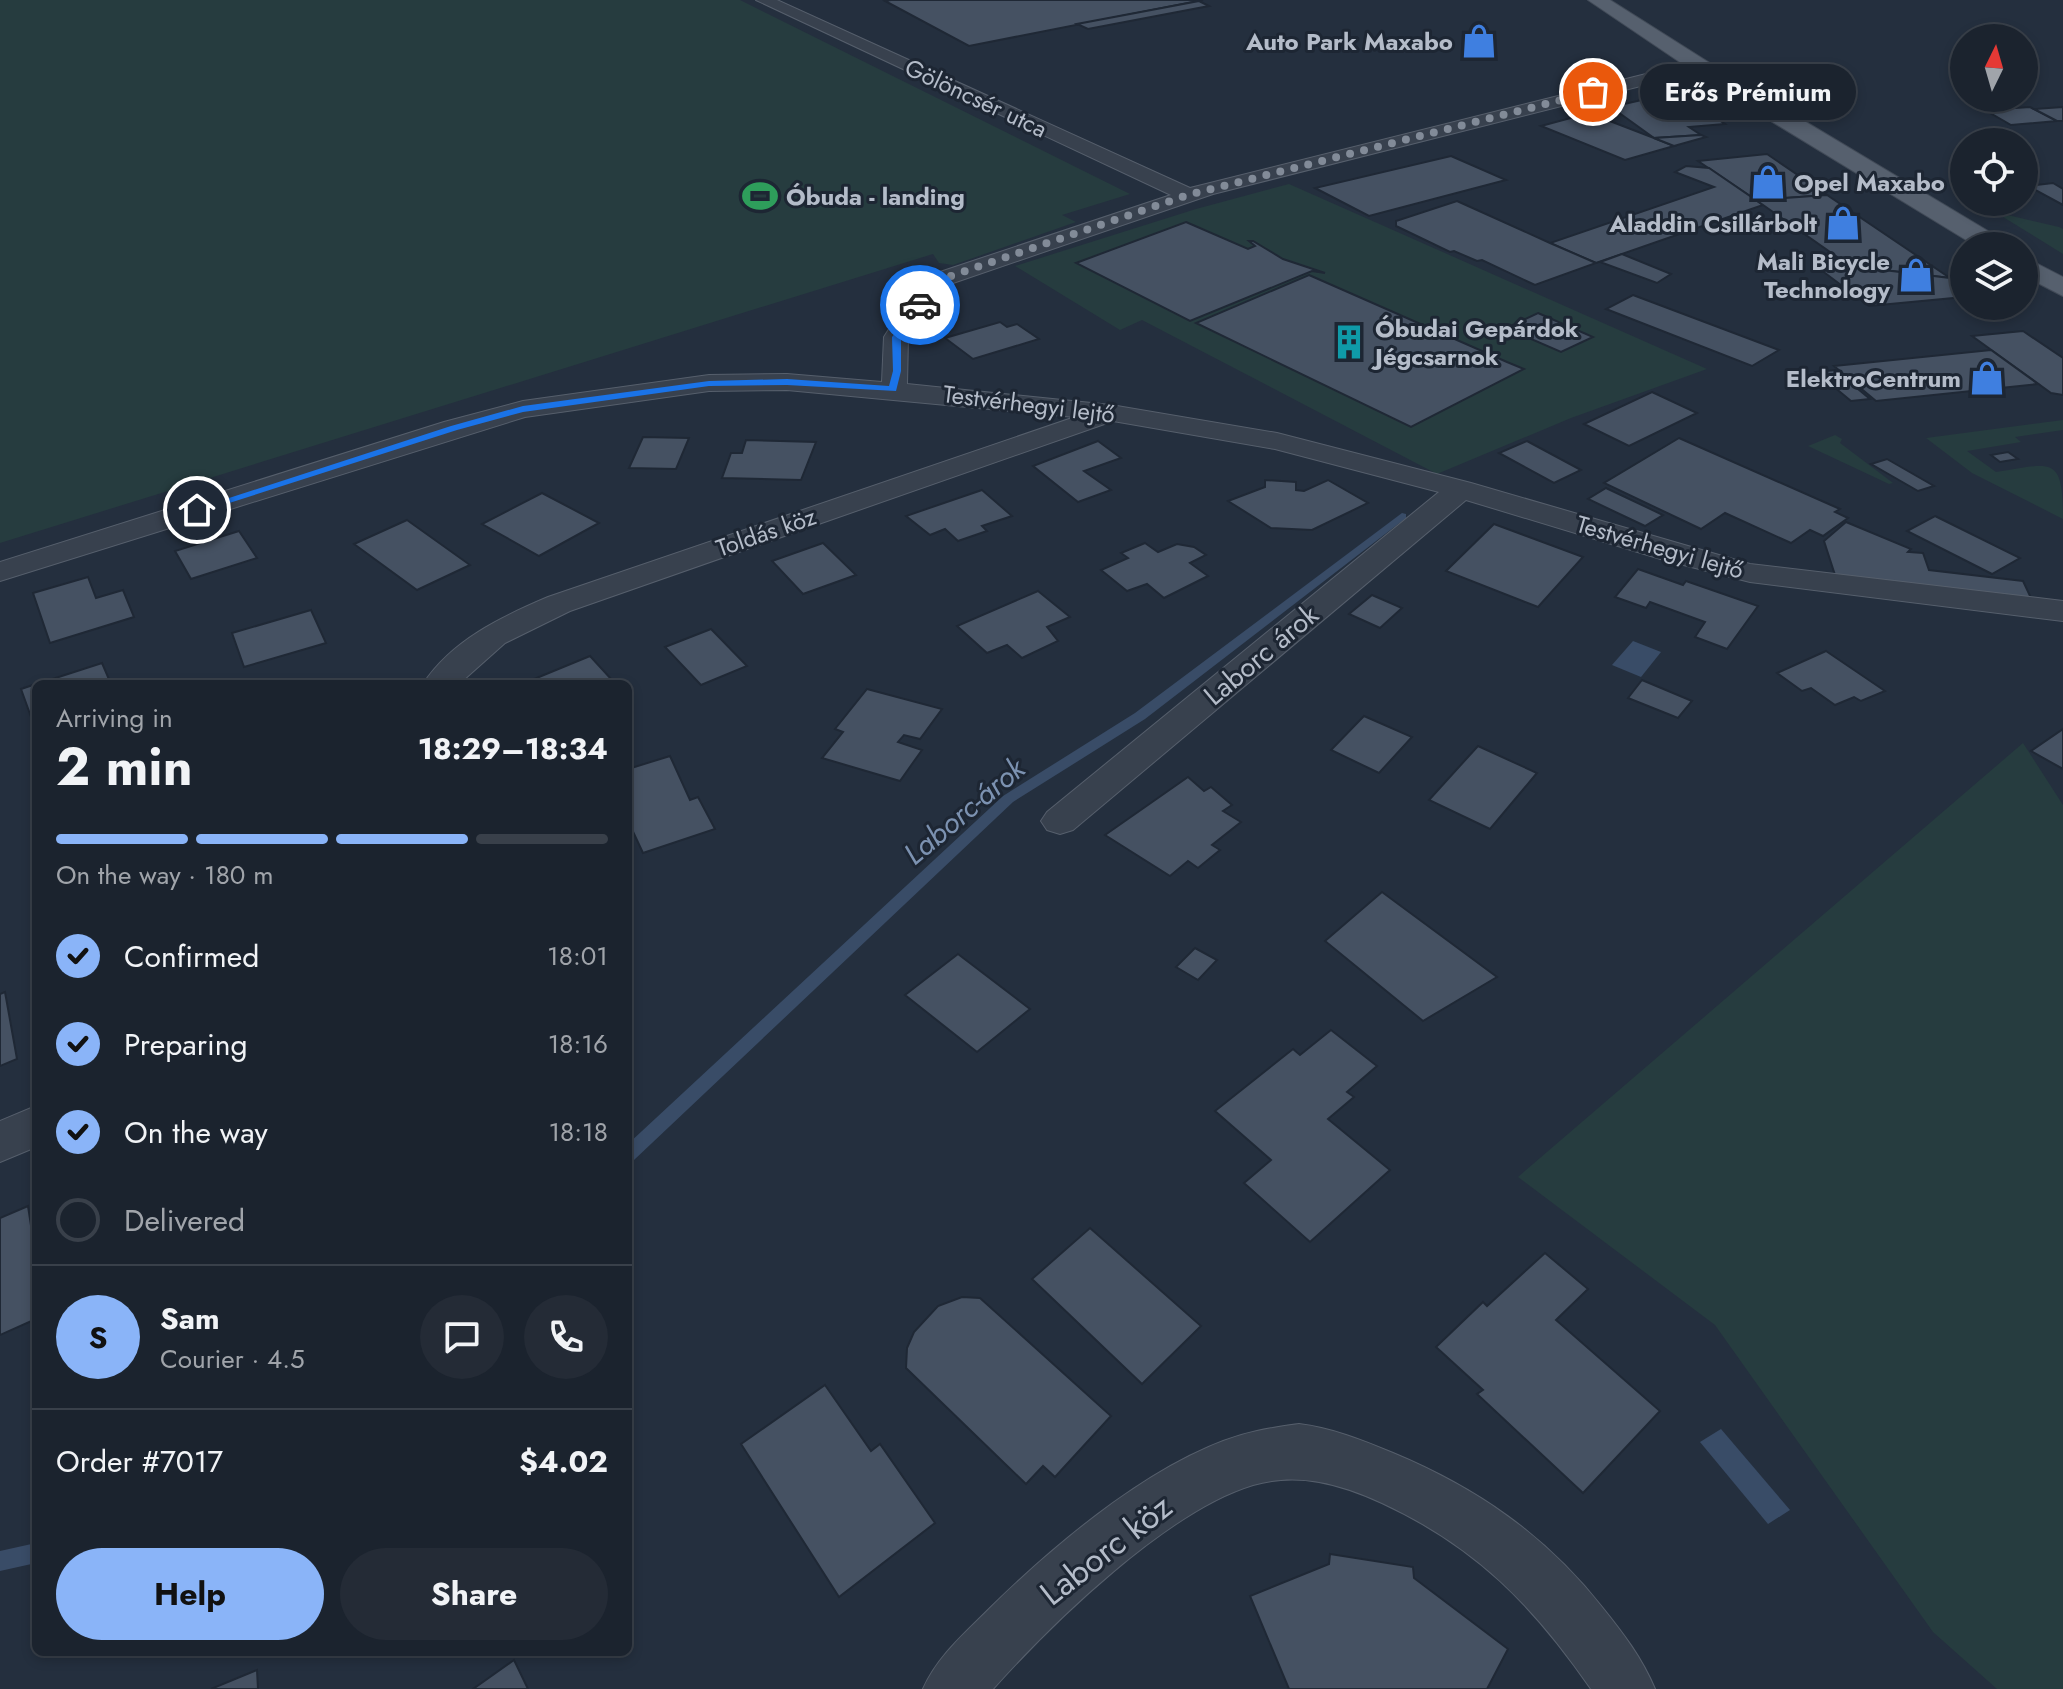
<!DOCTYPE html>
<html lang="en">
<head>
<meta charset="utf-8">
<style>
	:root { --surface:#1b232e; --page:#242b36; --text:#f1f3f6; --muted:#a0a4aa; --line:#39404a; --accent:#8ab4f8 }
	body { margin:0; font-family:Jost,sans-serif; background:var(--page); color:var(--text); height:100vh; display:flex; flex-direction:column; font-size:30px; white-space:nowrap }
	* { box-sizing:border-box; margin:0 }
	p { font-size:26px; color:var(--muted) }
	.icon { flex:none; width:44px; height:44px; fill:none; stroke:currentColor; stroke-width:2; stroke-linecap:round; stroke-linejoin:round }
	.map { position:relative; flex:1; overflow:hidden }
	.drawer { position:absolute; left:32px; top:680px; width:600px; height:976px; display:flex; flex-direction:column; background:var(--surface); border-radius:12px; box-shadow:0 4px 12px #0003,0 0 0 2px var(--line) }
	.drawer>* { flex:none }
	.needle { width:52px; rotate:5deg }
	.controls { position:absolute; left:1950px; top:24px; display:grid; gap:16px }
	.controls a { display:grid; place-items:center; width:88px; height:88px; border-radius:50%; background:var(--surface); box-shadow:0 4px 12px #0003,0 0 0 2px var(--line); font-size:40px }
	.pin { position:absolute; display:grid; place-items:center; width:68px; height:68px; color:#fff; margin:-34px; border:4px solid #fff; border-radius:50%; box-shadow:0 2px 8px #0007 }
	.courier { position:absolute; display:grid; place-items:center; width:80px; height:80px; margin:-40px; border:6px solid #1a73e8; border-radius:50%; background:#fff; color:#222; box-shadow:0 2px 10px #0007 }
	.bubble { position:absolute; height:56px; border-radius:28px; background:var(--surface); box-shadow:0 4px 12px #0003,0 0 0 2px var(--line); font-size:26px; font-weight:700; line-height:56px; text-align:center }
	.headline em { font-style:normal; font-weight:700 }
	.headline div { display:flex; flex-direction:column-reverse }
	.headline { display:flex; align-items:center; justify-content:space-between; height:136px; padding:0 24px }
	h1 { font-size:52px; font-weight:700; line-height:60px }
	.bar { display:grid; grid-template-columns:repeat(4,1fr); gap:12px 8px; align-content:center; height:96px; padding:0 24px }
	.bar i { height:10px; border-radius:6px; background:var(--line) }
	.bar .active { background:var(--accent) }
	.bar p { grid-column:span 4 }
	.line { display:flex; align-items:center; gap:20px; padding:0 24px; border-top:2px solid var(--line) }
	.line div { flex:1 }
	.round { display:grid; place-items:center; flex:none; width:84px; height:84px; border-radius:42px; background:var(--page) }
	ol { padding:0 24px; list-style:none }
	li { display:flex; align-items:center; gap:24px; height:88px }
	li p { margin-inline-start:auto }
	li .icon { padding:8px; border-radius:50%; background:var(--accent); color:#111; stroke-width:4 }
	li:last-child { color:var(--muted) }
	li i { width:44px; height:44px; border:4px solid var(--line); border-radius:50% }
	.cta { display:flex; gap:16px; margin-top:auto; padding:16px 24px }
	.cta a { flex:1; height:92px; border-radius:48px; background:var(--accent); color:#111; font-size:32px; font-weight:700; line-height:92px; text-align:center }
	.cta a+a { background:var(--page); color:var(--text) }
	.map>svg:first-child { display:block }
</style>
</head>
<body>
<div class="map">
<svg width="2063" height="1689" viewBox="0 0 2063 1689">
	<rect width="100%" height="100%" fill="#242f3e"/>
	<!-- green -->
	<g fill="#263c3f">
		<polygon points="0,0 740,0 1130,194 1062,215 1076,222 953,265 939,263 933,254 0,543"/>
		<polygon points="1289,184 1707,369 1571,418 1437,474 1142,320 1120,330 1015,266 1196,209"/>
		<polygon points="1995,212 2059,227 2063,229 2063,254"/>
		<path d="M2063,420V430L2015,437L2021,442L1967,451L1996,472C2053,463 2063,455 2063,519L1972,473L1926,438Z"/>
		<polygon points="1835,435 1842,439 1840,443 1893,483 1889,484 1808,446"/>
		<polygon points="2023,743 2063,805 2063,1689 1997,1689 1933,1632 1715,1325 1518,1177"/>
	</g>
	<!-- water -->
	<g fill="#394c67">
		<polygon points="1633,641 1661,652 1641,677 1612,665"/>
		<polygon points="1721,1429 1790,1510 1768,1524 1700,1442"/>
	</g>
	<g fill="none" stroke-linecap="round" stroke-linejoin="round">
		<!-- stream -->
		<g fill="#394c67" fill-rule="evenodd">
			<polygon points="1402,513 1406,514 1406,518 1145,719 1013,802 634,1160 628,1162 628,1144 1003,796 1135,713"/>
			<polygon points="36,1543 36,1563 0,1571 0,1551"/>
		</g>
	</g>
	<!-- building -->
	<g fill="#455162" stroke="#1f2835" stroke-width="2">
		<polygon points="891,0 1203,0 969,46 885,1"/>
		<polygon points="1199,1 1209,6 1088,29 1077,24"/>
		<polygon points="1659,96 1689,100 1725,124 1689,127 1701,135 1654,138 1611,107"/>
		<polygon points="2030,107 2057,121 2011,125 1985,110"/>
		<polygon points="2063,107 2063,121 2057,121 2034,109"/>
		<polygon points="1589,113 1654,138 1674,146 1625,160 1541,126"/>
		<polygon points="1701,135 1706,137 1674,146 1654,138"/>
		<polygon points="1767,154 1827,195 1756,200 1698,161"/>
		<polygon points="1451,156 1506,180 1369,216 1315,188"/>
		<polygon points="1686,166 1709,168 1763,205 1596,263 1550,243 1714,187 1675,172"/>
		<polygon points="2053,183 2063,189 2063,205 2028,186"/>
		<polygon points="1827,195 1950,278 1850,266 1756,200"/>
		<polygon points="1457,201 1550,243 1596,263 1535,285 1482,260 1477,261 1454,251 1450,252 1396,226 1396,221"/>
		<polygon points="1186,222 1248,249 1255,246 1249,241 1253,241 1283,259 1325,273 1312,271 1190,321 1076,263"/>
		<polygon points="1622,254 1671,274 1657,283 1600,262"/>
		<polygon points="1850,266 1950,278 1964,288 1964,297 1869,306 1821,270"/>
		<polygon points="1309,275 1507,362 1524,369 1411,427 1196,323"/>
		<polygon points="1633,295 1779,350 1752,366 1606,309"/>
		<polygon points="1538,313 1593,337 1561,352 1506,328"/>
		<polygon points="1000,322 1007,327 1017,324 1039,339 973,359 945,338"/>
		<polygon points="2023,331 2063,358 2063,395 2051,393 1972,336"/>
		<polygon points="1991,350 2038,384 1876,401 1834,366"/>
		<polygon points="1835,370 1870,399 1851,401 1816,372"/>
		<polygon points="1652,392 1697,413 1629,446 1584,424"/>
		<polygon points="643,437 689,438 676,469 629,468"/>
		<polygon points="1679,438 1840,509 1835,512 1848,518 1823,536 1810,530 1791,543 1725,513 1701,529 1604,483"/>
		<polygon points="746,440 816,442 801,480 722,478 731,453 742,453"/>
		<polygon points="1098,441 1121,458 1084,471 1111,490 1078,502 1033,466"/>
		<polygon points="1527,441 1581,470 1554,483 1499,453"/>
		<polygon points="2008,452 2018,459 2000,462 1991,455"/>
		<polygon points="1887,459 1934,486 1918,491 1871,464"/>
		<polygon points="1265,480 1296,482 1296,490 1304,491 1328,480 1368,503 1312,530 1271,528 1228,501 1265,487"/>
		<polygon points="1606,488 1663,515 1645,526 1588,499"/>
		<polygon points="982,490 1012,516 982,526 987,531 958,541 945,529 930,535 906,516"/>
		<polygon points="542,493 599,523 539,556 482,524"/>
		<polygon points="1935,516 2020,558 1992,574 1907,531"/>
		<polygon points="407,520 470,565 417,590 354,544"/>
		<polygon points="1846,522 1911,549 1908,552 1923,553 1929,570 2023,581 2031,598 1835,575 1824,541"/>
		<polygon points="1494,524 1583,557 1538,607 1446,571"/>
		<polygon points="239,531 257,558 191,579 175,551"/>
		<polygon points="823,543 856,575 803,594 772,561"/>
		<polygon points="1145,543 1158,552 1177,544 1194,547 1206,555 1190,563 1208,576 1164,598 1147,584 1127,591 1101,570 1128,558 1121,553"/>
		<polygon points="1638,569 1683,585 1686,581 1758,606 1727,649 1695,637 1705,622 1650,602 1646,608 1615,597"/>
		<polygon points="88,577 96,598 123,590 134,617 50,643 33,593"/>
		<polygon points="1038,591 1070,617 1047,627 1058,641 1022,658 1007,645 987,653 957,626"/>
		<polygon points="1372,595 1402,608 1380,628 1349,614"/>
		<polygon points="311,610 326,643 244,667 232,633"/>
		<polygon points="711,629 747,666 701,685 665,647"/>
		<polygon points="1826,651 1885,691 1861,701 1854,697 1835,705 1811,688 1802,691 1777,673"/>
		<polygon points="590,656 612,680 603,684 522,684"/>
		<polygon points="102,663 111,684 37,684"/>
		<polygon points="1642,680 1692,701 1678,718 1628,698"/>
		<polygon points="36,684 36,728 35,728 21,689"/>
		<polygon points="867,689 942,709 920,739 904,735 898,742 922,750 900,781 822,758 843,732 835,729"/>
		<polygon points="1364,716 1412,737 1379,773 1331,750"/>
		<polygon points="2063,729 2063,769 2031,751"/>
		<polygon points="1478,746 1537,773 1490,829 1429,800"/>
		<polygon points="670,756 690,800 698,797 715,829 643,853 628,821 628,769"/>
		<polygon points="1188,777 1204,791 1211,787 1232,805 1223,811 1241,822 1212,845 1220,850 1198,868 1188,861 1170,876 1105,835"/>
		<polygon points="1382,892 1497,977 1423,1021 1325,941"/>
		<polygon points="1195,948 1217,960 1198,980 1176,967"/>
		<polygon points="958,954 1030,1009 977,1052 905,995"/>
		<polygon points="5,992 17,1059 0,1066 0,994"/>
		<polygon points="1331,1030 1377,1066 1347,1092 1354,1097 1328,1119 1390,1170 1310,1242 1244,1183 1271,1160 1215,1111 1293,1049 1300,1055"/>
		<polygon points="28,1206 36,1258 36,1319 0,1335 0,1218"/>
		<polygon points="1090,1228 1201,1326 1142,1384 1032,1279"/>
		<polygon points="1545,1253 1588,1289 1556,1320 1660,1411 1583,1493 1477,1394 1483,1390 1436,1347 1483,1302 1487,1306"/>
		<polygon points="962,1297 980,1298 1111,1416 1055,1477 1043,1466 1026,1484 906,1368 907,1348 914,1332 938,1306"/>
		<polygon points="825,1385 871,1451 880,1444 935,1523 839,1597 741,1444"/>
		<polygon points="1330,1554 1413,1567 1414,1578 1508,1649 1487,1689 1289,1689 1250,1596 1329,1564"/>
		<polygon points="514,1660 528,1689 473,1689"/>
		<polygon points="257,1670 258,1689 211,1689"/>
	</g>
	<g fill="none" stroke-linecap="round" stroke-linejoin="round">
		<!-- street casing -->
		<g stroke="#565f6c" stroke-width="2">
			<g id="street">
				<path d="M756,0H777L1190,188L1698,61L1704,62L1707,66L1704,70L1213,194L953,283L908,337L907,384L1111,405L1277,433L1471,483L1750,564L2063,601V621L1750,582L1664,560L1466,500L1073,830L1060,834L1047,830L1041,821L1047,812L1439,492L1275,449L1113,421L570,611L505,643L459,684H423C452,640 501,617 548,597L1075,417L787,390L709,391L525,417L0,581V562L444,422L523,401L709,375L787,374L882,382L884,337L900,312L937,273L1171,195Z"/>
				<polygon points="36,1106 36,1147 0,1162 0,1121"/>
				<path d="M1299,1424C1332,1428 1362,1440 1393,1453C1477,1488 1545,1535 1602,1607C1623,1633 1642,1658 1655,1689H1591C1533,1605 1475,1546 1382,1503C1340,1484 1299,1472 1253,1485C1167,1511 1053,1622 993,1689H923C937,1657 964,1634 989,1609C1055,1544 1164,1451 1257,1431C1270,1428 1285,1426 1299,1424Z"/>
			</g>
		</g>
		<!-- primary casing -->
		<g stroke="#414a57" stroke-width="2">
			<g id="primary">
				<polygon points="1588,0 1610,0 1746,86 2003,240 2007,246 1976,246 1730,96"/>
				<polygon points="2024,257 2063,277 2063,296 2024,276"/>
			</g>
		</g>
		<!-- street -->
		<use href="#street" fill="#38414e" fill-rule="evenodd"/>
		<!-- primary -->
		<use href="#primary" fill="#56606e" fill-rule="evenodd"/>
	</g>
	<!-- route -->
	<polygon fill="#1a73e8" points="918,303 925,305 901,337 901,371 896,391 787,385 709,386 523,412 457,430 201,512 192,510 451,426 523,406 709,381 787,379 889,386 893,371 892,337"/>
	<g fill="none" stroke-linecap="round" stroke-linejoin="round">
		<!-- done -->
		<polyline stroke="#828b98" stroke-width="8" stroke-dasharray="0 14.4" points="920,305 945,278 1188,195 1593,92"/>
	</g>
	<!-- icons -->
	<defs>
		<g id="shop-bare" transform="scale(2.76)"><path d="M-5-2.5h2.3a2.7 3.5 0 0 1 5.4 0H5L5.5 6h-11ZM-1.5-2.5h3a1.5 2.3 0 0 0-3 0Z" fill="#3f7fe0" stroke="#1d2633" stroke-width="2.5" paint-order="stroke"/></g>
		<g id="stadium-bare" transform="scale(2.76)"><path d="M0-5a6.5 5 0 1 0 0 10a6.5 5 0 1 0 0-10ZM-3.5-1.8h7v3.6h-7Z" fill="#2e9e5b" stroke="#1d2633" stroke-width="2.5" paint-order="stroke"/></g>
		<g id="building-bare" transform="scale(2.76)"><path d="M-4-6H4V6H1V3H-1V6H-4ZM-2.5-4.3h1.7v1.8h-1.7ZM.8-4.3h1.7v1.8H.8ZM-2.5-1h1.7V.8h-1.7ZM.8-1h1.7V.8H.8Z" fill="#0f9aa8" stroke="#1d2633" stroke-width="2.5" paint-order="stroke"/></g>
	</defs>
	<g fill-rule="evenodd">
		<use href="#shop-bare" x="1479" y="41"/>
		<use href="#shop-bare" x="1768" y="182"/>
		<use href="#stadium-bare" x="760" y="196"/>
		<use href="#shop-bare" x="1843" y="223"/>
		<use href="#shop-bare" x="1916" y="275"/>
		<use href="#building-bare" x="1349" y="342"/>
		<use href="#shop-bare" x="1987" y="378"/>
	</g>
	<g text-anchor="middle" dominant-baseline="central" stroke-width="6" stroke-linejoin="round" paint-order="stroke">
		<!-- far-poi labels -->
		<g font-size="24" font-weight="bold" fill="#b4bcc9" stroke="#1d2633" text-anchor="end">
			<text x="1453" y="41">Auto Park Maxabo</text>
			<text x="1794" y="182" text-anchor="start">Opel Maxabo</text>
			<text x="786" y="196" text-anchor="start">Óbuda - landing</text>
			<text x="1817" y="223">Aladdin Csillárbolt</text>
			<text x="1890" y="261">Mali Bicycle<tspan x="1890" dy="28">Technology</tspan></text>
			<text x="1375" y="328" text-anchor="start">Óbudai Gepárdok<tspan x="1375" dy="28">Jégcsarnok</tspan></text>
			<text x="1961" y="378">ElektroCentrum</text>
		</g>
		<!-- far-street labels -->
		<g font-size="24" fill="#b4bcc9" stroke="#1d2633">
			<text transform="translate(976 98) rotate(25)">Gölöncsér utca</text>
			<text transform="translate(1029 404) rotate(7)">Testvérhegyi lejtő</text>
			<text transform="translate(766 532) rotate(-19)">Toldás köz</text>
			<text transform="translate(1660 547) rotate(16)">Testvérhegyi lejtő</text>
		</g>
		<!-- street labels -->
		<g font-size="28" fill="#b4bcc9" stroke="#1d2633">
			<text transform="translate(1261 655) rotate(-40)">Laborc árok</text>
		</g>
		<!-- water labels -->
		<g font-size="30" font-style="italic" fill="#7c92b1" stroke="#1d2633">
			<text transform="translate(964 811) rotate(-40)">Laborc-árok</text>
		</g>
		<!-- near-street labels -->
		<g font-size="34" fill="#b4bcc9" stroke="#1d2633">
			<text transform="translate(1106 1550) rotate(-38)">Laborc köz</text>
		</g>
	</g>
</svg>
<div class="controls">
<a><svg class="needle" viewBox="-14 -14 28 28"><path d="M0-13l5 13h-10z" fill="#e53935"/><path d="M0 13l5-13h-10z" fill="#a0a4aa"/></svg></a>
<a><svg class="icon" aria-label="locate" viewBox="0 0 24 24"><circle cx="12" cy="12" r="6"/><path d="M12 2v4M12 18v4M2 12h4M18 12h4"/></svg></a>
<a><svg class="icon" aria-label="layers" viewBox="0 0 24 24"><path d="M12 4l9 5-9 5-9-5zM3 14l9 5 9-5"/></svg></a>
</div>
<div class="pin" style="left:1593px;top:92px;background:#ea580c"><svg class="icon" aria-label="bag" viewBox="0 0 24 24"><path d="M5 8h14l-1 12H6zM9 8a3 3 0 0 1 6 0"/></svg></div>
<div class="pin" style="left:197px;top:510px;background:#1f2937"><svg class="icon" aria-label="home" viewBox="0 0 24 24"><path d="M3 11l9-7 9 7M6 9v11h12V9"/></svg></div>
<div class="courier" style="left:920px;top:305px"><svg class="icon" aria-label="car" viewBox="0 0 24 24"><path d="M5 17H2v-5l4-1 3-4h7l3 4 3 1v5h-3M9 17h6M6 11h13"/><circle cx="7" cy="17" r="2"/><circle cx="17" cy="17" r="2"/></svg></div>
<div class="bubble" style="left:1640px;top:64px;width:216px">Erős Prémium</div>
<section class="drawer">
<div class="headline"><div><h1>2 min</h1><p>Arriving in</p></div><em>18:29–18:34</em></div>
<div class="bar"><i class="active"></i><i class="active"></i><i class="active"></i><i></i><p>On the way · 180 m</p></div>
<ol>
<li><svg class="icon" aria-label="check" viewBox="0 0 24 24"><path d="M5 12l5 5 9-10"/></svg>Confirmed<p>18:01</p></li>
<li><svg class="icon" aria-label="check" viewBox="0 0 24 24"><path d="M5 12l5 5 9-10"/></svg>Preparing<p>18:16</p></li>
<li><svg class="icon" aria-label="check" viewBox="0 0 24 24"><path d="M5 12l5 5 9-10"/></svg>On the way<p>18:18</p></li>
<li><i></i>Delivered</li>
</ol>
<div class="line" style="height:144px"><b class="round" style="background:var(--accent);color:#111">S</b><div><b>Sam</b><p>Courier · 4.5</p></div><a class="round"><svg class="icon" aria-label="chat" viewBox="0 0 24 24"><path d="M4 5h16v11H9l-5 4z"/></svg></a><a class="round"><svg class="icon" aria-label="phone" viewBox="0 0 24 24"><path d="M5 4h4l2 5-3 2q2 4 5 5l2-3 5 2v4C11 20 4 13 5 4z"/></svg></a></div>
<div class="line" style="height:104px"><div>Order #7017</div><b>$4.02</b></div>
<div class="cta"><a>Help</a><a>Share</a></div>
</section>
</div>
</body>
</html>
